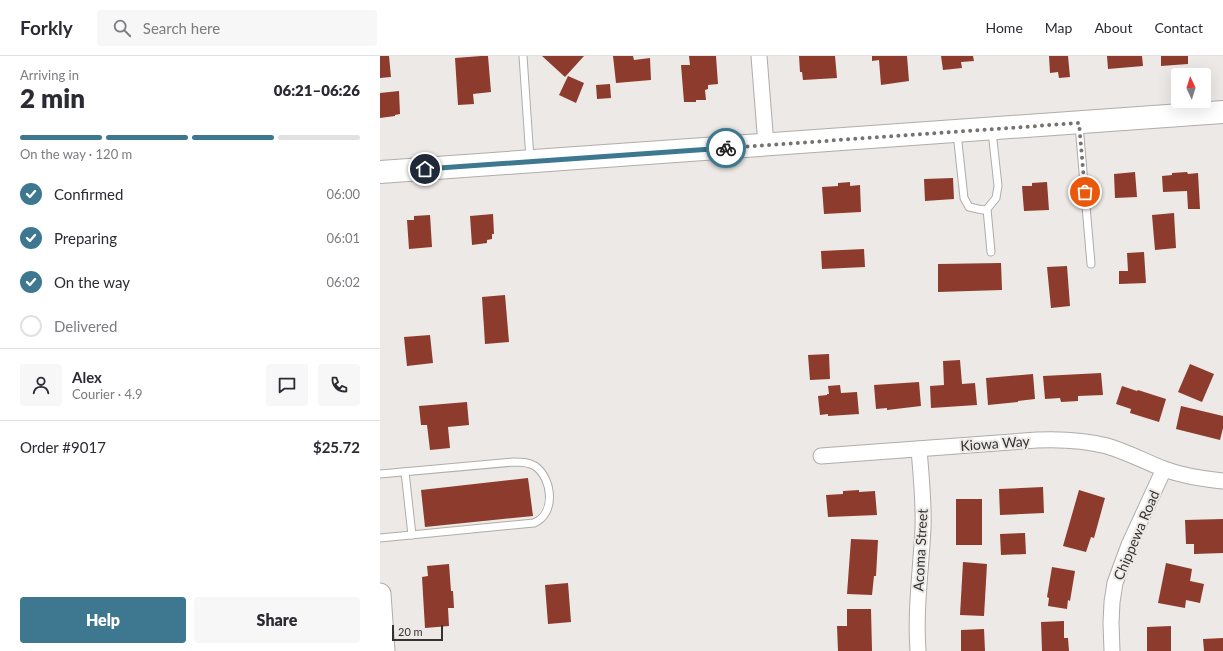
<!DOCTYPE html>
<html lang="en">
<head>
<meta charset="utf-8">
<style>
	:root { --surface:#fff; --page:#f7f7f7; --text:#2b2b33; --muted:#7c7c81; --line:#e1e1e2; --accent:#3d7890 }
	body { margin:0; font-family:Lato,sans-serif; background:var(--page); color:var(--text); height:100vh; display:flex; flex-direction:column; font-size:15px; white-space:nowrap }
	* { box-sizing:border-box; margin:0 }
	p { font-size:13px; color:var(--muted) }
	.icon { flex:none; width:22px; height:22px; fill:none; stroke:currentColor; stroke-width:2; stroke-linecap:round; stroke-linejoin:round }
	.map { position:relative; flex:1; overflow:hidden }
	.panel { display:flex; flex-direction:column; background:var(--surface); width:380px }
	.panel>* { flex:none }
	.needle { width:26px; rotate:356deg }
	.fabs { position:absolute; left:791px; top:12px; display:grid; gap:8px }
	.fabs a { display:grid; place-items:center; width:40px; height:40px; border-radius:4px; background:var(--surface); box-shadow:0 4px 16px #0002; font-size:20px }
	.scale { position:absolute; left:12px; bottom:10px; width:51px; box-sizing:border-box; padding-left:4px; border:2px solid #353332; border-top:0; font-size:11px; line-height:14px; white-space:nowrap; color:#353332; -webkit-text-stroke:3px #ede9e6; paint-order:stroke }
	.pin { position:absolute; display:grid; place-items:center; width:34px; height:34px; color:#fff; margin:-17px; border:2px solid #fff; border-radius:50%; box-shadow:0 1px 4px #0007 }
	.courier { position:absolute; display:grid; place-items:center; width:40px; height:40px; margin:-20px; border:3px solid #3d7890; border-radius:50%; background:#fff; color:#222; box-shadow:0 1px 5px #0007 }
	.head em { font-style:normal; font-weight:800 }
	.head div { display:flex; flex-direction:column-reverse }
	.head { display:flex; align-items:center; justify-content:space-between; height:68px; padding:0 20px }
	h1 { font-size:26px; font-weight:800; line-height:30px }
	.bar { display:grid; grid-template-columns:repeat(4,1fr); gap:6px 4px; align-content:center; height:48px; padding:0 20px }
	.bar i { height:5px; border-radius:3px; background:var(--line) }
	.bar .on { background:var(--accent) }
	.bar p { grid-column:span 4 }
	.line { display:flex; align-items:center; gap:10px; padding:0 20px; border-top:1px solid var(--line) }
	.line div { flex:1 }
	.round { display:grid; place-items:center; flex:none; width:42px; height:42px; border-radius:4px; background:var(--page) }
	ol { padding:0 20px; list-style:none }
	li { display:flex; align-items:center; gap:12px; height:44px }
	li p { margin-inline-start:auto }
	li .icon { padding:4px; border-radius:50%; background:var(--accent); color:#fff; stroke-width:4 }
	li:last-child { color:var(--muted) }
	li i { width:22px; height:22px; border:2px solid var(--line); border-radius:50% }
	.button { display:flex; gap:8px; margin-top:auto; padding:8px 20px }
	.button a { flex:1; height:46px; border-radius:4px; background:var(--accent); color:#fff; font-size:16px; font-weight:800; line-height:46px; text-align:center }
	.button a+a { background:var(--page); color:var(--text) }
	header { display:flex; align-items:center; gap:24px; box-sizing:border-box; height:56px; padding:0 20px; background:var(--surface); border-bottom:1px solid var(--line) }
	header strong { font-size:19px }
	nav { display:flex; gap:22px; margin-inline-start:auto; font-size:14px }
	.search { width:280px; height:36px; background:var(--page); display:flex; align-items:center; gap:10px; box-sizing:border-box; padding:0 14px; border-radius:4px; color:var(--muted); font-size:15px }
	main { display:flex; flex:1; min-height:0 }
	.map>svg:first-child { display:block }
</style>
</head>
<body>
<header>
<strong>Forkly</strong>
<div class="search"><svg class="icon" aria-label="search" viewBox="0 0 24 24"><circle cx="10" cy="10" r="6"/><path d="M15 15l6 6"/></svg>Search here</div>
<nav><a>Home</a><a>Map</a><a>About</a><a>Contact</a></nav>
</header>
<main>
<section class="panel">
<div class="head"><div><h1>2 min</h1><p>Arriving in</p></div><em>06:21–06:26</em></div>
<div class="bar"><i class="on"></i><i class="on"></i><i class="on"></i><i></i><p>On the way · 120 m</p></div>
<ol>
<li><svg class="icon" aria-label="check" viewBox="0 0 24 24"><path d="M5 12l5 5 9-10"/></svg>Confirmed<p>06:00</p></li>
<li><svg class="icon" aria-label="check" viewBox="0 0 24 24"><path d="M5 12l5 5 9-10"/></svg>Preparing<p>06:01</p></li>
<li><svg class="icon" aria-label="check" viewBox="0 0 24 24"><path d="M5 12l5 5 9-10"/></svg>On the way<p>06:02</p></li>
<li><i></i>Delivered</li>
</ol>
<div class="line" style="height:72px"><a class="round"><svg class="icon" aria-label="person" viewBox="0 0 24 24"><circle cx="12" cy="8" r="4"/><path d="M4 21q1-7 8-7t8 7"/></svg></a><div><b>Alex</b><p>Courier · 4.9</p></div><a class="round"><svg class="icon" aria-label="chat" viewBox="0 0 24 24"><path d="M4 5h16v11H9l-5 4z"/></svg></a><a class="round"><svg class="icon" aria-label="phone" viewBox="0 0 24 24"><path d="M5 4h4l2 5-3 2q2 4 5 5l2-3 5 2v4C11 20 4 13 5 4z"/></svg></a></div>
<div class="line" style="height:52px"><div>Order #9017</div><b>$25.72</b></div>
<div class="button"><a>Help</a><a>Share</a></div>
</section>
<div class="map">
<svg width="843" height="595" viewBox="0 0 843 595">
	<rect width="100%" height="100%" fill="#ede9e6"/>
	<!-- building -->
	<g fill="#8c3b2c">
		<polygon points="0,0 9,0 11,21 0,22"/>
		<polygon points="101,0 108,0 111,36 93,38 94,48 78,49 75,2"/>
		<polygon points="162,0 204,0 185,21"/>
		<polygon points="233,0 253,0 254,4 270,2 271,24 236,27"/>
		<polygon points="309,0 336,0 338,28 328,29 328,33 325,34 326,44 316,44 316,46 304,46 301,9 310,9"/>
		<polygon points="419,0 455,0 457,22 423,24 422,16 420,16"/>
		<polygon points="492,0 527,0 529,25 501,29 499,4 492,5"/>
		<polygon points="561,0 593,0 594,5 581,6 582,12 563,14"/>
		<polygon points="669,0 688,0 690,21 679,22 678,16 670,17"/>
		<polygon points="727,0 762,0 763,10 728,13"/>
		<polygon points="781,0 808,0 808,8 781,10"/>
		<polygon points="188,20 204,27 196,47 179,39"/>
		<polygon points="230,28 231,42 217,43 216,29"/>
		<polygon points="19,35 20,58 15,59 15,60 0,62 0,37"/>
		<polygon points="755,116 757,141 735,142 734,118"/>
		<polygon points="807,116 808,118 818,117 820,153 808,153 807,135 783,136 782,120 792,119 792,117"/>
		<polygon points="573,122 574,143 545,145 544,123"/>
		<polygon points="470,126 470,130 480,129 481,156 444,158 442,131 458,130 458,127"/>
		<polygon points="667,126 669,154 644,155 642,130 652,130 652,127"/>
		<polygon points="794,157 796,192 775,194 772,159"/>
		<polygon points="113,158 114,178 112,178 112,183 107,184 107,187 92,189 90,160"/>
		<polygon points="50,159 52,191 29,193 27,164 34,164 34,160"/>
		<polygon points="484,193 485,211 442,213 441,195"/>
		<polygon points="764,196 766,227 739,228 739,215 748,215 747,197"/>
		<polygon points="621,207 622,234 558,236 558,208"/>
		<polygon points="687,210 690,250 671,252 667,211"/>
		<polygon points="125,239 129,286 105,288 102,241"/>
		<polygon points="50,279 53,307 27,310 24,281"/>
		<polygon points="449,298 450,323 430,324 428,299"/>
		<polygon points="580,304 582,328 595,327 597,349 551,352 550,330 564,329 563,305"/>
		<polygon points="810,308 834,318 822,346 798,336"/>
		<polygon points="721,317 723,339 698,340 698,345 681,346 680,342 665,343 663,320"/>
		<polygon points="653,318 655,343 638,345 638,346 608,349 606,322"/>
		<polygon points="539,326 541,350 507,354 507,352 496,353 494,329"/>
		<polygon points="460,329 461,337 477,336 479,358 448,360 448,358 440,359 438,340 447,339 447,338 449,338 448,330"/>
		<polygon points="742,330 757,335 758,334 786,343 779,366 750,357 751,353 736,348"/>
		<polygon points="87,346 89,369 68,371 70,392 50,394 47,369 41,369 39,350"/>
		<polygon points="801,350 843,360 843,372 840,384 796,373"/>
		<polygon points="148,422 153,460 45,471 41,434"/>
		<polygon points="663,431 664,457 620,459 619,433"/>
		<polygon points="479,434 479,436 495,435 497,459 448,461 446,439 463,438 463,435"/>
		<polygon points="699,434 725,442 714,482 711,481 706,496 683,490"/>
		<rect x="576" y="443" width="26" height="46"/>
		<polygon points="843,463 843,497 814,498 814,488 806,488 805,464"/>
		<polygon points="645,477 646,498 621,499 620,478"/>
		<polygon points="471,483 498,484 496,520 494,520 492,539 467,538"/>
		<polygon points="583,506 607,508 604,560 580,559"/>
		<polygon points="786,507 812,513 810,525 824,528 820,547 806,544 805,552 778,547"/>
		<polygon points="69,508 71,535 73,535 74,552 68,552 69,570 45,572 42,521 48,520 47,510"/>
		<polygon points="672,511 695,515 690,545 688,544 687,553 668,550 669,542 667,541"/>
		<polygon points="188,527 191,566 168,568 165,529"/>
		<polygon points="467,553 491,553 492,595 458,595 457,570 467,570"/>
		<polygon points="684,565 684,582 688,582 689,595 662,595 661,566"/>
		<polygon points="791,570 791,595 767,595 767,571"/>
		<polygon points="604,573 605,595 581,595 581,574"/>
		<polygon points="843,582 843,595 824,595 823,583"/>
	</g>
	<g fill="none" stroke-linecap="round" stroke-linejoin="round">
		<!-- lane casing -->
		<g stroke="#b0aca9" stroke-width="9">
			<g id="lane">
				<polyline points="143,0 150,103"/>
				<polyline points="699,69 711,208"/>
				<polyline points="577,77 584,142 589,151 603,154 607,153 616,142 618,130 612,75"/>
				<polyline points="607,153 611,196"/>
				<polyline points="25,416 32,479"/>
				<path d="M0,418L134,406C141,406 148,406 155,410C173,423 176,458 154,467L0,482"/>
			</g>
		</g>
		<!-- street casing -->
		<g stroke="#b0aca9" stroke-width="17">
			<g id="street">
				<polyline points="379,0 386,89"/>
				<path d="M441,400L657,384C681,383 704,384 727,390C747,396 764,405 784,413C803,420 823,423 843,425"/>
				<path d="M538,595C535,554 541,513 543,472C544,446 541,419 539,393"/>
				<polyline points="732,595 731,567 732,546 735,527 749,489 784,413"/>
			</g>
		</g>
		<!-- secondary casing -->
		<g stroke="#b0aca9" stroke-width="23">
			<polyline id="secondary" points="0,538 4,595"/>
		</g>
		<!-- primary casing -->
		<g stroke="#b0aca9" stroke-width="24">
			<polyline id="primary" points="0,116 843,56"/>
		</g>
		<!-- lane -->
		<use href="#lane" stroke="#fff" stroke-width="7"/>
		<!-- street -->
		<use href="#street" stroke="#fff" stroke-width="15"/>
		<!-- secondary -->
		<use href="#secondary" stroke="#fff" stroke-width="21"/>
		<!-- primary -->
		<use href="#primary" stroke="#fff" stroke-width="22"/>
	</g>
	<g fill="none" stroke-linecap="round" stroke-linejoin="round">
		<!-- done -->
		<polyline stroke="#757371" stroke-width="4" stroke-dasharray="0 7.2" points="346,92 699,67 705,136"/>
		<!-- route -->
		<polyline stroke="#3d7890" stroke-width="5" points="45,113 346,92"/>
	</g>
	<g text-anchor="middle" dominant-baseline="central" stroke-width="4" stroke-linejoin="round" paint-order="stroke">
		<!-- street labels -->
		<g font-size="14" fill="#353332" stroke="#ede9e6">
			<text transform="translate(615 387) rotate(-4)">Kiowa Way</text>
			<text transform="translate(756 479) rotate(-67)">Chippewa Road</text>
			<text transform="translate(540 494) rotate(-87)">Acoma Street</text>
		</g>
	</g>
</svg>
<div class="fabs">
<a><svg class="needle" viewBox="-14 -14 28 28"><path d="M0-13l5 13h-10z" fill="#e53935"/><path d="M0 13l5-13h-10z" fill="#7c7c81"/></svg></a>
</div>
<div class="scale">20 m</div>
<div class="pin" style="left:705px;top:136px;background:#ea580c"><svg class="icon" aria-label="bag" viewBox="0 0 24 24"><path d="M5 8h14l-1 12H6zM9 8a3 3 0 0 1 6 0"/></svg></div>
<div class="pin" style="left:45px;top:113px;background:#1f2937"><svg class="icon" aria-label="home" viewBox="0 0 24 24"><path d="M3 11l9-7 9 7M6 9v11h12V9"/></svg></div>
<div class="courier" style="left:346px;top:92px"><svg class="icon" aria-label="bike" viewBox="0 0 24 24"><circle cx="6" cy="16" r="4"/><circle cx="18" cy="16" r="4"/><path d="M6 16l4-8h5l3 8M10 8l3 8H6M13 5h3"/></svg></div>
</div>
</main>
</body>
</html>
